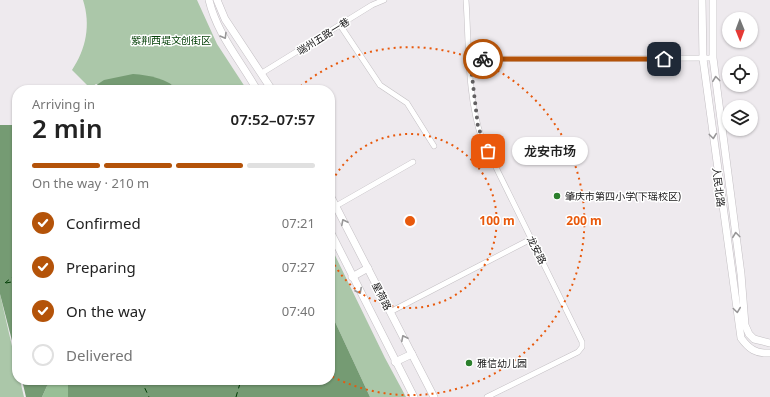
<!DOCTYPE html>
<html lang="en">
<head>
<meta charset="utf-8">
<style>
	:root { --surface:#fff; --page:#f2f2f2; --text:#222; --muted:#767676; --line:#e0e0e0; --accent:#b45309 }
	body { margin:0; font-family:"Noto Sans","Noto Sans SC",sans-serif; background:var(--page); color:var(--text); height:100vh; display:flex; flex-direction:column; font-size:15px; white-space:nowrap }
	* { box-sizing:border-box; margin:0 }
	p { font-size:13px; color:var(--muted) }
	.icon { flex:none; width:22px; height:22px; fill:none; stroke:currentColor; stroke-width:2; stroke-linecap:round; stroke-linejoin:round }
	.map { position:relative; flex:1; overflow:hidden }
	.sheet { position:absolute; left:12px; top:85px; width:323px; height:300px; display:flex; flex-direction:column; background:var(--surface); border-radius:16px; box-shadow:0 1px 3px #0004 }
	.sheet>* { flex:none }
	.needle { width:26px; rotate:179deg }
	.tools { position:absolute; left:722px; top:12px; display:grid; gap:8px }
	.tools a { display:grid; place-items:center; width:36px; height:36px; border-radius:50%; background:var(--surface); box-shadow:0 1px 3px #0004; font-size:20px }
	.pin { position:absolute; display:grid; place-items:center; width:34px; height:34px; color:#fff; margin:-17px; border-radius:8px; box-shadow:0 2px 6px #0006 }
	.courier { position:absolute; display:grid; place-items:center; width:40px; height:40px; margin:-20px; border:3px solid #b45309; border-radius:50%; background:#fff; color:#222; box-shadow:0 1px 5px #0007 }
	.bubble { position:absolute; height:28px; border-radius:14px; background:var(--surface); box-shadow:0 1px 3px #0004; font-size:13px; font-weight:600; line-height:28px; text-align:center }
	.summary em { font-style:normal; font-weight:600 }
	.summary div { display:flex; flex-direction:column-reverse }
	.summary { display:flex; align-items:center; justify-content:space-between; height:68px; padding:0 20px }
	h1 { font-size:26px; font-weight:600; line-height:30px }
	.bar { display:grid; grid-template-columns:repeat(4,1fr); gap:6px 4px; align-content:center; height:48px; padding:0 20px }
	.bar i { height:5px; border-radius:3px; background:var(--line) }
	.bar .active { background:var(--accent) }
	.bar p { grid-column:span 4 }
	ol { padding:0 20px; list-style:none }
	li { display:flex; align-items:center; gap:12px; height:44px }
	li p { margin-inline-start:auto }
	li .icon { padding:4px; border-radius:50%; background:var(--accent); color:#fff; stroke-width:4 }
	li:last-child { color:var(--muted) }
	li i { width:22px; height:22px; border:2px solid var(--line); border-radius:50% }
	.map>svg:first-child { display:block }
</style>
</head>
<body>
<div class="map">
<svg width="770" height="397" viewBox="0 0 770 397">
	<rect width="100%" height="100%" fill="#eeeaee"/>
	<!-- green -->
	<g fill="#abc7a9">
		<path d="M83,0H197L217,44L247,90H180L171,84H96L90,88L72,70C86,49 91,25 83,0Z"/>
		<polygon points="330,245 385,358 406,397 370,397 330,311"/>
		<polygon points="0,294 17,368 17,380 20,380 24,397 0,397"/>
	</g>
	<!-- forest -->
	<polygon fill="#98bf96" points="54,380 68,380 68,397 42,397 47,386"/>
	<!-- water -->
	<g fill="#759b73">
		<path d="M133,74C150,75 166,79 180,90H89L104,80Z"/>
		<polygon points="0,125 17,125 17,360 0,294"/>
		<polygon points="330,311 370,397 68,397 68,380 330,380"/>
		<polygon points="22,380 54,380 47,386 42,397 26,397"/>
	</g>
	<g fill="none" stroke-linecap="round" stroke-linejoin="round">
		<!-- ferry -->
		<g stroke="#003c04" stroke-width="1" stroke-dasharray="5 4" stroke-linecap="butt">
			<polyline points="5,283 17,273"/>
			<polyline points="6,283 17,281"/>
			<polyline points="141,380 149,397"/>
			<polyline points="236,397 241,380"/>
		</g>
		<!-- street casing -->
		<g stroke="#c3bfc3" stroke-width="6">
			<g id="street">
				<path d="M466,0C469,44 467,97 482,139L582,342V347L578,352L487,397"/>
				<polyline points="340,25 380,85 407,103 434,146"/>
				<polyline points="470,59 713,58"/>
				<polyline points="262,73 372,5 384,0"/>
				<polyline points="336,206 413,162"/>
				<polyline points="390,312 531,239"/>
			</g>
		</g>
		<!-- secondary casing -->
		<g stroke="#c3bfc3" stroke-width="8">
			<g id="secondary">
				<path d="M209,0C217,34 240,60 257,90"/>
				<polyline points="217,0 225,19 272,90"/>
				<path d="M702,0L703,59L741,338C749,349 756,354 770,353"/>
				<polyline points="713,0 713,58 741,274 745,325 749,334 754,339 770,343"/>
				<polyline points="330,195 434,397"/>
				<polyline points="330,231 414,397"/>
				<polyline points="352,277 368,268"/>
				<polyline points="395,362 412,354"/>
			</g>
		</g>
		<!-- street -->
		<use href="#street" stroke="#fff" stroke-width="5"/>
		<!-- secondary -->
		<use href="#secondary" stroke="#fff" stroke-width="7"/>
	</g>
	<!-- one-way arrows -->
	<defs><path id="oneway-chevron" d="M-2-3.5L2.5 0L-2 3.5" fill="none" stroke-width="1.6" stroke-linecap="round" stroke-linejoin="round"/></defs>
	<g stroke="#979697">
		<use href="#oneway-chevron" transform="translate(224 36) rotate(59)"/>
		<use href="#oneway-chevron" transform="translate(716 79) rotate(-97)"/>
		<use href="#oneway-chevron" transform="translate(713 136) rotate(83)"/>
		<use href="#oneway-chevron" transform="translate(344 222) rotate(-117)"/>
		<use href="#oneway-chevron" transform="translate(736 235) rotate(-97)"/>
		<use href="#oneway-chevron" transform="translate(359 291) rotate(63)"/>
		<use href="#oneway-chevron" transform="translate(737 310) rotate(82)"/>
		<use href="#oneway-chevron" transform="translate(404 338) rotate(-117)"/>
	</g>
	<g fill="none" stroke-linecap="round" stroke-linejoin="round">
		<!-- done -->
		<polyline stroke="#626062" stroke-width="4" stroke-dasharray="0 7.2" points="483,59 470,59 478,127 488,151"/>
		<!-- route -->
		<polyline stroke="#b45309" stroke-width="5" points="483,59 664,59"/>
	</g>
	<!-- distance rings -->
	<g fill="none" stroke="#e8590c" stroke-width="2" stroke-dasharray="2 4">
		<path d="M330 186A87 87 0 1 1 330 256"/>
		<path d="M296 90A174 174 0 1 1 331 376"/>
	</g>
	<!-- markers -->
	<g fill="#2b7f2c" stroke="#fff" stroke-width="1.5">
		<circle cx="557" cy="196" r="4"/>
		<circle cx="469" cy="363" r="4"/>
	</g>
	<g text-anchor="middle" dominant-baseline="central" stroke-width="3" stroke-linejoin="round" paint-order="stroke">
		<!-- street labels -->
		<g font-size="10" fill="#171617" stroke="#fff">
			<text transform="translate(323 36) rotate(-32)">端州五路一巷</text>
			<text transform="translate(719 187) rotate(83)">人民北路</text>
			<text transform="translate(537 250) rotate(63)">龙安路</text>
			<text transform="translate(382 296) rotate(63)">星荷路</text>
		</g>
		<!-- park labels -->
		<g font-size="10" fill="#064109" stroke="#fff">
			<text x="171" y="40">紫荆西堤文创街区</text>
		</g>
		<!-- poi labels -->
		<g font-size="10" fill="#171617" stroke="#fff" text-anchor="start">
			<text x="565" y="196">肇庆市第四小学(下瑶校区)</text>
			<text x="477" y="363">雅信幼儿园</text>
		</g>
	</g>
	<circle cx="410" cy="221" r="6" fill="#e8590c" stroke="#fff" stroke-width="2"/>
	<g font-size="12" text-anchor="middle" font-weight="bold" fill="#e8590c" stroke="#fff" stroke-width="3" stroke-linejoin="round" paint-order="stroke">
		<text x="497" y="225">100 m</text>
		<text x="584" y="225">200 m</text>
	</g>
</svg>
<div class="tools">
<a><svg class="needle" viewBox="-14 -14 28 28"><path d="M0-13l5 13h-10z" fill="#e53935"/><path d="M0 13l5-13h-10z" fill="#767676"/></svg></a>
<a><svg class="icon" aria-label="locate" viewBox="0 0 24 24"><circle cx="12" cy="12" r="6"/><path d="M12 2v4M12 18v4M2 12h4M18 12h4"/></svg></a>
<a><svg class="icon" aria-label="layers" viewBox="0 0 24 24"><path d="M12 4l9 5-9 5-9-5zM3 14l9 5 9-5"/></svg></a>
</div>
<div class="pin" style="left:488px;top:151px;background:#ea580c"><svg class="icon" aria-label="bag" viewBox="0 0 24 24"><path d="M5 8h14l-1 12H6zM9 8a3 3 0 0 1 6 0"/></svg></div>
<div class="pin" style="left:664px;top:59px;background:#1f2937"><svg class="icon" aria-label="home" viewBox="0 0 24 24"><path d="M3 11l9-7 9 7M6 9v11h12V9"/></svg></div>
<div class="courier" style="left:483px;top:59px"><svg class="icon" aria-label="bike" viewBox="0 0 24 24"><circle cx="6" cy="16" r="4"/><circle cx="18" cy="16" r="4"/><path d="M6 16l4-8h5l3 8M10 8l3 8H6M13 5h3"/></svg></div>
<div class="bubble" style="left:512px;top:137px;width:76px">龙安市场</div>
<section class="sheet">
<div class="summary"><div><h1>2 min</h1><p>Arriving in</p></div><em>07:52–07:57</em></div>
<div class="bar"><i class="active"></i><i class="active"></i><i class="active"></i><i></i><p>On the way · 210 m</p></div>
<ol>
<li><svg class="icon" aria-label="check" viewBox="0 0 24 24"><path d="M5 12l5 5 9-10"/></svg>Confirmed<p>07:21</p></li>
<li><svg class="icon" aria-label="check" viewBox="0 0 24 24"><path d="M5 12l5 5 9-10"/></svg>Preparing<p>07:27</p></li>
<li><svg class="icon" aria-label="check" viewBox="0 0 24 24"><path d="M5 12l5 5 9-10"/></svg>On the way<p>07:40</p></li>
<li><i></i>Delivered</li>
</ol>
</section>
</div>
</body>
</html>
